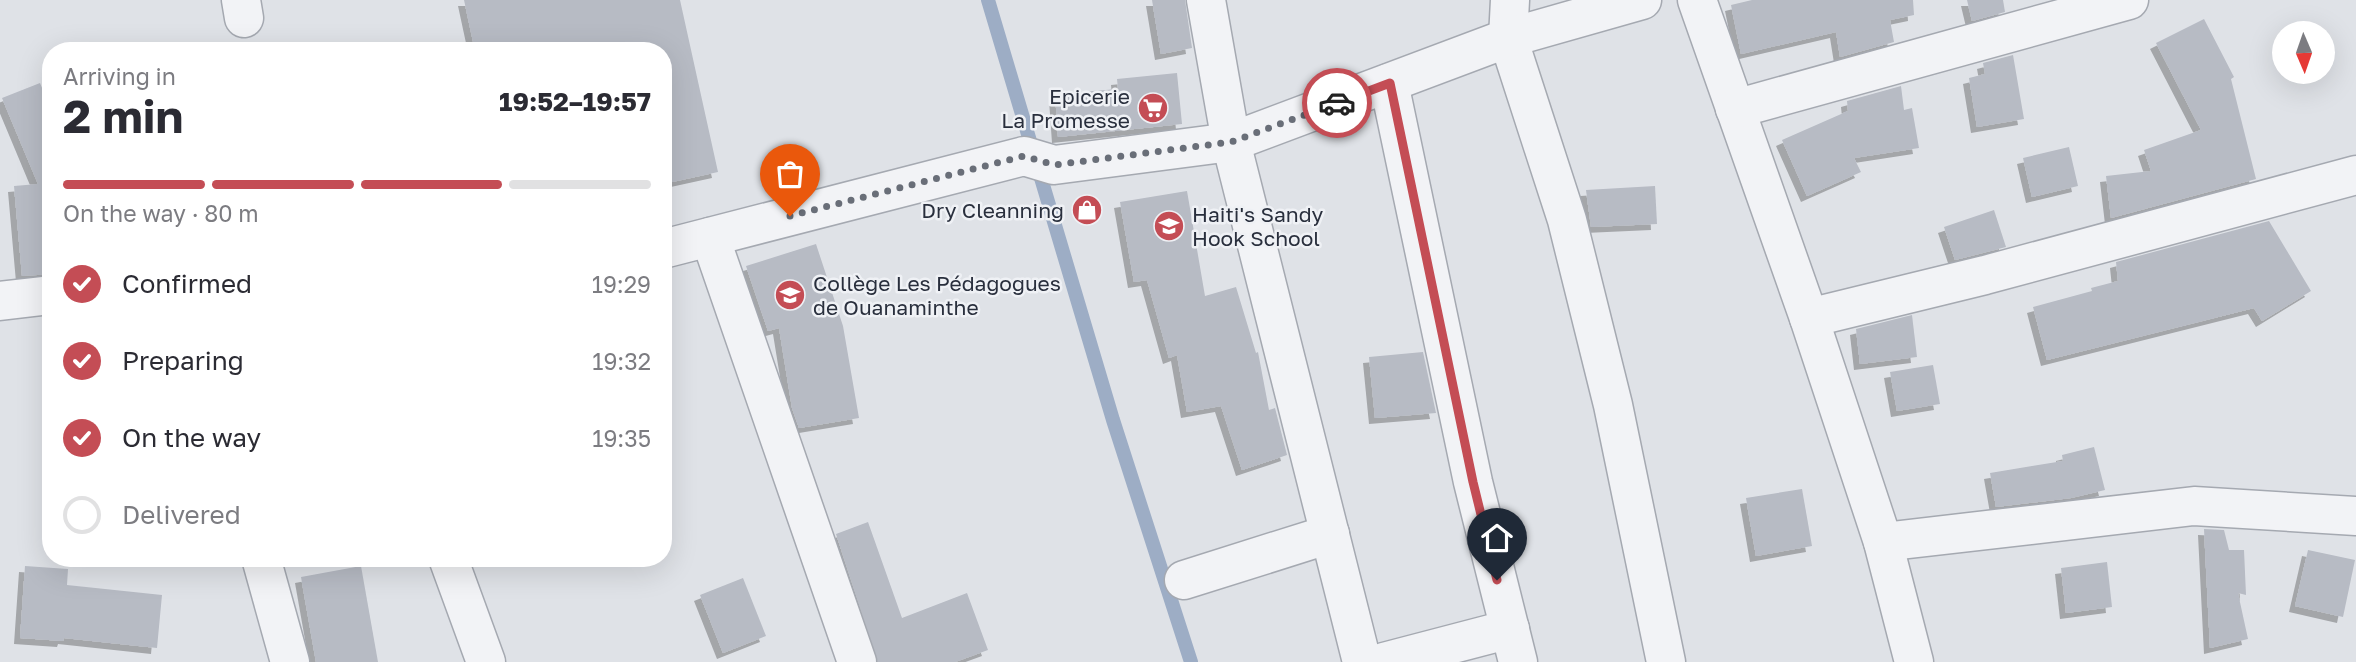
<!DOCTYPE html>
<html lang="en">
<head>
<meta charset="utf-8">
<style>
	:root { --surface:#fff; --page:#f7f7f7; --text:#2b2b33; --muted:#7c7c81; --line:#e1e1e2; --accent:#c44d55 }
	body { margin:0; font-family:"Golos Text",sans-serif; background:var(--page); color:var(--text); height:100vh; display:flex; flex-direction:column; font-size:26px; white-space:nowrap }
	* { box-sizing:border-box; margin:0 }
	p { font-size:23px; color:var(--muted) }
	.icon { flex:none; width:38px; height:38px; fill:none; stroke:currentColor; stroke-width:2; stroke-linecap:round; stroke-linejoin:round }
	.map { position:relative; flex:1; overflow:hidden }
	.side { position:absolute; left:42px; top:42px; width:630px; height:525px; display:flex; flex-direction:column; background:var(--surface); border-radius:28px; box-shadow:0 7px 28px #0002 }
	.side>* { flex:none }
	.needle { width:46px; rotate:178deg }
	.tools { position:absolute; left:2272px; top:21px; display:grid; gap:14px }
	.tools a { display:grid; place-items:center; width:63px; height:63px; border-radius:50%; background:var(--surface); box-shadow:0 7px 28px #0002; font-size:35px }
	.pin { position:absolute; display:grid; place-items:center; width:60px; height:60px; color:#fff; margin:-72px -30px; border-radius:50% 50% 50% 0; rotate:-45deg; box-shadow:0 0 7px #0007 }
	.pin .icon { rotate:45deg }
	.courier { position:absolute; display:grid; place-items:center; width:70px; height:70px; margin:-35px; border:5px solid #c44d55; border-radius:50%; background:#fff; color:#222; box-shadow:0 2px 9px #0007 }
	.summary em { font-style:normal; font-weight:700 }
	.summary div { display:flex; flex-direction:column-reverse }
	.summary { display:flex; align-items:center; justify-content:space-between; height:119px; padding:0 21px }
	h1 { font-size:46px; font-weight:700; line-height:52px }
	.bar { display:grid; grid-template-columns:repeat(4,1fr); gap:10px 7px; align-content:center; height:84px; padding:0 21px }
	.bar i { height:9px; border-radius:5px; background:var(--line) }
	.bar .on { background:var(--accent) }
	.bar p { grid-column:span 4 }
	ol { padding:0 21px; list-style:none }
	li { display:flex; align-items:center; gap:21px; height:77px }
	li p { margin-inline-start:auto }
	li .icon { padding:7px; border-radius:50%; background:var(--accent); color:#fff; stroke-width:4 }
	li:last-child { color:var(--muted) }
	li i { width:38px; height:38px; border:4px solid var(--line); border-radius:50% }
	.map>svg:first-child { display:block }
</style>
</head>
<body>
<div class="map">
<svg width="2356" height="662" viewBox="0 0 2356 662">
	<defs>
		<filter id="shadow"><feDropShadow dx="-6" dy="6" stdDeviation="0" flood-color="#0004"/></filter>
	</defs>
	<rect width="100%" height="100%" fill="#dfe2e7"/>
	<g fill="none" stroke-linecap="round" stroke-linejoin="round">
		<!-- stream -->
		<polyline stroke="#9dadc5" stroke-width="14" points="988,0 1113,420 1191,662"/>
	</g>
	<!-- building -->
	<g fill="#b7bbc4" filter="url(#shadow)">
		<polygon points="464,0 680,0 718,172 663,184 663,51 475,51"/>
		<polygon points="1152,0 1185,0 1192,48 1161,54"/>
		<polygon points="1752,0 1913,0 1914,15 1890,20 1894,42 1840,57 1836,32 1741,54 1731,5"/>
		<polygon points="1967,0 2003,0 2005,12 1972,21"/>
		<polygon points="2204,19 2234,77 2231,79 2256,179 2111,218 2106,176 2151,171 2144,150 2201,130 2156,43"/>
		<polygon points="2013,55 2024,119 1977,127 1969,78 1985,74 1983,63"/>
		<polygon points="1177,73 1182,124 1058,137 1055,94 1118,89 1117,79"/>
		<polygon points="40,83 51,110 51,274 22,276 14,186 38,184 2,98"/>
		<polygon points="1901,86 1904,110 1912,108 1919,148 1854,158 1861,172 1807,196 1782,140 1848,111 1847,101"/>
		<polygon points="2069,147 2078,186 2032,197 2023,158"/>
		<polygon points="1655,186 1657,224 1591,227 1586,190"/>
		<polygon points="1187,191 1205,296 1236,287 1256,353 1258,352 1269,410 1275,408 1287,455 1242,470 1221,406 1187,412 1177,355 1169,358 1147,280 1134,282 1120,202"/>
		<polygon points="1994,210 2006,247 1955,260 1944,227"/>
		<polygon points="2269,221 2311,291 2262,321 2254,308 2047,360 2033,307 2092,291 2091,288 2118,281 2116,262"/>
		<polygon points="816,244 843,326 859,418 799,428 792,408 779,328 768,331 746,266"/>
		<polygon points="1912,315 1917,357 1860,364 1856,329"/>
		<polygon points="1423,352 1436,413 1375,418 1369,357"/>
		<polygon points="1933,365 1940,404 1897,411 1890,372"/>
		<polygon points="2094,447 2105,490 2071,498 1996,507 1990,473 2063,461 2062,455"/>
		<polygon points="1802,489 1812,546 1756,556 1746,498"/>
		<polygon points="868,522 902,618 967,593 988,650 955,662 878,662 836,534"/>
		<polygon points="2204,529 2224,530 2229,550 2244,550 2246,595 2238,593 2248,639 2210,648"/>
		<polygon points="2308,550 2355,560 2343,617 2295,606"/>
		<polygon points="2107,562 2112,607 2066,613 2061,568"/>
		<polygon points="25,566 68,569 67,585 162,595 157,648 64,638 63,641 20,638"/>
		<polygon points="361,566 378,662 316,662 301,577"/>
		<polygon points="743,578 766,636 723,653 700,595"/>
	</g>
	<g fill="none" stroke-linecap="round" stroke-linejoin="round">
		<!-- street casing -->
		<g stroke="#a5a9b1" stroke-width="41">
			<g id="street">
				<polyline points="241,0 244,18"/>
				<polyline points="1206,0 1231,142 1362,662"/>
				<polyline points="1510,0 1508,38 1567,220 1613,405 1666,662"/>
				<polyline points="1697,0 1809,318 1883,542 1914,662"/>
				<polyline points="1389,83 1473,482 1518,662"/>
				<polyline points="1735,109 2129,0"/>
				<polyline points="710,237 857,662"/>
				<polyline points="663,249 1024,156 1054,165 1231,142 1508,38 1642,0"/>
				<polyline points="0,301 51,295"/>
				<polyline points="1809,318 1985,275 2356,175"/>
				<polyline points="1883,542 2194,506 2356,516"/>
				<polyline points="261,558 290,662"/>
				<polyline points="448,558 486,662"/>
				<polyline points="1184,580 1330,534"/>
				<polyline points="1384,662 1510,629"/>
			</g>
		</g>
		<!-- street -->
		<use href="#street" stroke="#f2f3f6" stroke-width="38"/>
	</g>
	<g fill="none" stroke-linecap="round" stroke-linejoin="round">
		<!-- done -->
		<polyline stroke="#696e78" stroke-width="7" stroke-dasharray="0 12.6" points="790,216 1024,156 1054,165 1231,142 1337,103"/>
		<!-- route -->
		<polyline stroke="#c44d55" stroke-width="9" points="1337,103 1390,83 1473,482 1497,580"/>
	</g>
	<!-- icons -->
	<defs>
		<g id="supermarket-disc" transform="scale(1.575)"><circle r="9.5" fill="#c44d55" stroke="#eff1f5"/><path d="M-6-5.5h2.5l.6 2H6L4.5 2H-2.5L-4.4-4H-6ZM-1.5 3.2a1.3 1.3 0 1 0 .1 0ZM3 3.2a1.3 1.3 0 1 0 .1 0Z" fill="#fff"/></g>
		<g id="shop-disc" transform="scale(1.575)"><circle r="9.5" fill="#c44d55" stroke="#eff1f5"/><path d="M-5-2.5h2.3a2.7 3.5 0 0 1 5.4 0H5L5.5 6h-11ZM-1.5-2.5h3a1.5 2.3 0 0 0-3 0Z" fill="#fff"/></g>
		<g id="school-disc" transform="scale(1.575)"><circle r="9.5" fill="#c44d55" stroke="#eff1f5"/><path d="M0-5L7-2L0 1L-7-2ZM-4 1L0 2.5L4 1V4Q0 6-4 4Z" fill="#fff"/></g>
	</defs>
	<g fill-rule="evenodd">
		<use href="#supermarket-disc" x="1153" y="108"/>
		<use href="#shop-disc" x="1087" y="210"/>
		<use href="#school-disc" x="1169" y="226"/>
		<use href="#school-disc" x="790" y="295"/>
	</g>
	<g text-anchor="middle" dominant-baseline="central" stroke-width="5" stroke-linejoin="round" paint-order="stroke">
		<!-- poi labels -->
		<g font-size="21" fill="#292f3d" stroke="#eff1f5" text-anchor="end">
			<text x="1130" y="96">Epicerie<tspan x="1130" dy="24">La Promesse</tspan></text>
			<text x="1064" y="210">Dry Cleanning</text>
			<text x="1192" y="214" text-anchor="start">Haiti's Sandy<tspan x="1192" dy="24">Hook School</tspan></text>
			<text x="813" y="283" text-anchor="start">Collège Les Pédagogues<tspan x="813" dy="24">de Ouanaminthe</tspan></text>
		</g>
	</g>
</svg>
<div class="tools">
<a><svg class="needle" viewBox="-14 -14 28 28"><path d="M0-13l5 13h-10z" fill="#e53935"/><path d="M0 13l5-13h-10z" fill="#7c7c81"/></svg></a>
</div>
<div class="pin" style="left:790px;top:216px;background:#ea580c"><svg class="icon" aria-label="bag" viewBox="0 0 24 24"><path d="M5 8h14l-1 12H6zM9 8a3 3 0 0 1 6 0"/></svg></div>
<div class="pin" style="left:1497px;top:580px;background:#1f2937"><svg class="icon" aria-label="home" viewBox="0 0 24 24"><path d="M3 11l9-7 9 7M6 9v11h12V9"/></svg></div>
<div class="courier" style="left:1337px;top:103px"><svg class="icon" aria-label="car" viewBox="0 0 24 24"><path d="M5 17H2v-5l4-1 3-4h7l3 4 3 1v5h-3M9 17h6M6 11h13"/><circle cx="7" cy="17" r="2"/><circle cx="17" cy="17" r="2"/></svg></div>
<section class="side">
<div class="summary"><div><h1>2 min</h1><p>Arriving in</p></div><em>19:52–19:57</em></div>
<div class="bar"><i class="on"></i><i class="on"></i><i class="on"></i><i></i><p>On the way · 80 m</p></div>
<ol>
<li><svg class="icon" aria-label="check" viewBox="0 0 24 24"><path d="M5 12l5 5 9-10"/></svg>Confirmed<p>19:29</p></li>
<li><svg class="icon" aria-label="check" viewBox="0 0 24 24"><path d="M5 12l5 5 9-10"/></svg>Preparing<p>19:32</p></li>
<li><svg class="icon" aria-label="check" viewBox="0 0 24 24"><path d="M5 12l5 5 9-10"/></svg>On the way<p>19:35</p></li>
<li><i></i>Delivered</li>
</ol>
</section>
</div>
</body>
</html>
